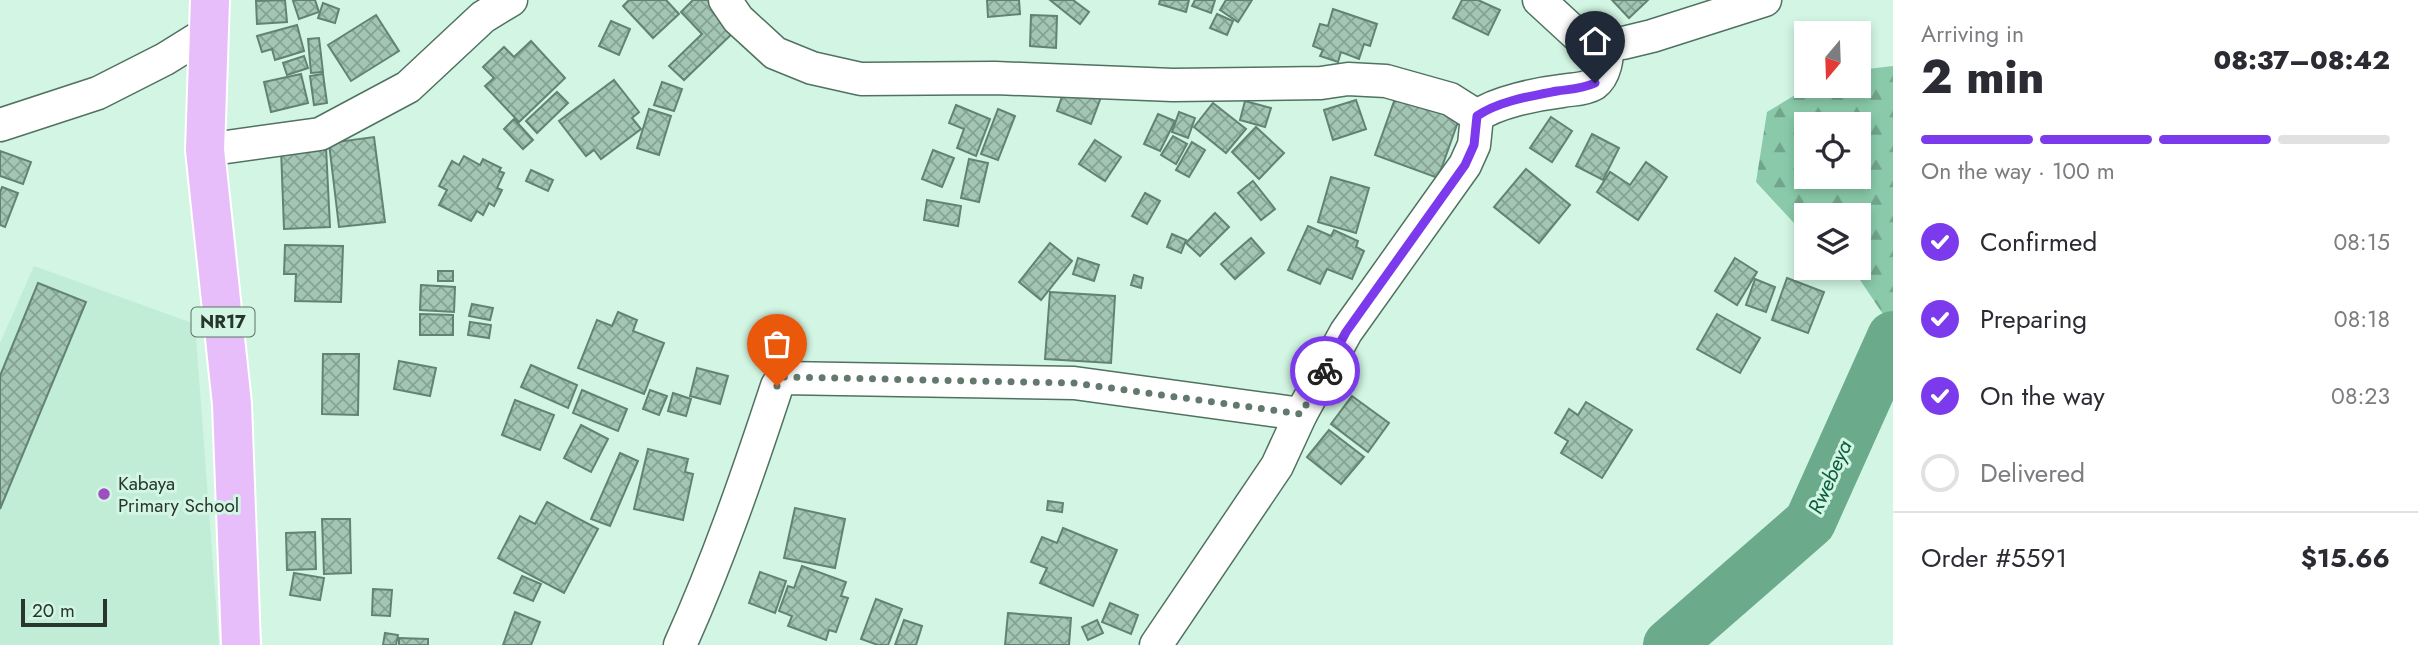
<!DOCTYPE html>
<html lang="en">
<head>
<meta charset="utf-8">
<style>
	:root { --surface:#fff; --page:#f7f7f7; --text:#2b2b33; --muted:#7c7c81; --line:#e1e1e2; --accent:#7c3aed }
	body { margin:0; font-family:Jost,sans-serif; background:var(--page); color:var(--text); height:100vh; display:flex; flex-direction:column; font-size:26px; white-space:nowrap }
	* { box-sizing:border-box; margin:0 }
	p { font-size:23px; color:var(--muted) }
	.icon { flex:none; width:38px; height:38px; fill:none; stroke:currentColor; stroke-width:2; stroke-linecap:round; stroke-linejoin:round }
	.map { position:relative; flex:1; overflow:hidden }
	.side { display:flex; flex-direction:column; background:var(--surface); width:525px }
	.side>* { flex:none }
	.needle { width:46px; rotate:199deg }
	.tools { position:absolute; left:1794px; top:21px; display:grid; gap:14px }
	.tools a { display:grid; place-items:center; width:77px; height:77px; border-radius:0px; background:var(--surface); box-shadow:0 4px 10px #0003; font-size:35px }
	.scale { position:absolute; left:21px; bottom:18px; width:86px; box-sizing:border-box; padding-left:7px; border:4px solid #28362e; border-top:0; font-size:19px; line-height:24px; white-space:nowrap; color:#28362e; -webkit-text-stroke:5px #d2f6e3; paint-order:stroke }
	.pin { position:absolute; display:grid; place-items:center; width:60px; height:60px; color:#fff; margin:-72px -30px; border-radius:50% 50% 50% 0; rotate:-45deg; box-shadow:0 0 7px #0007 }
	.pin .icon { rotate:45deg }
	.courier { position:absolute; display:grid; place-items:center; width:70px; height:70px; margin:-35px; border:5px solid #7c3aed; border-radius:50%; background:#fff; color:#222; box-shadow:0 2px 9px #0007 }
	.overview em { font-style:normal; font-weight:800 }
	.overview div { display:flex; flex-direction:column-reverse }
	.overview { display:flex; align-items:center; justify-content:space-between; height:119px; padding:0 28px }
	h1 { font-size:46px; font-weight:800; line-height:52px }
	.bar { display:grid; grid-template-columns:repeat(4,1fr); gap:10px 7px; align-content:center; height:84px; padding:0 28px }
	.bar i { height:9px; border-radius:5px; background:var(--line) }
	.bar .current { background:var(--accent) }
	.bar p { grid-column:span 4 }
	.line { display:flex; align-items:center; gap:18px; padding:0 28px; border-top:2px solid var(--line) }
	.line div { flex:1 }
	ol { padding:0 28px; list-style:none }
	li { display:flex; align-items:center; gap:21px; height:77px }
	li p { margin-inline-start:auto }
	li .icon { padding:7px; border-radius:50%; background:var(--accent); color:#fff; stroke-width:4 }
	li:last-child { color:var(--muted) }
	li i { width:38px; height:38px; border:4px solid var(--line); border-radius:50% }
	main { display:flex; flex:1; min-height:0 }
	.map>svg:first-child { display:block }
</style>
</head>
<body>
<main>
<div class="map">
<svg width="1893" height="645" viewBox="0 0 1893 645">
	<defs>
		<pattern id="forest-firs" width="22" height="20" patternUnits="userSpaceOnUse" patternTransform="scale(1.75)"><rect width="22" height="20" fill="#8acaaa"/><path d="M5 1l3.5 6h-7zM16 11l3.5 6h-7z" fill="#71a58b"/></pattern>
		<pattern id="building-cross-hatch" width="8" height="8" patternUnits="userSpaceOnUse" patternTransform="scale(1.75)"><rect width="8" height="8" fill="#a3c6b4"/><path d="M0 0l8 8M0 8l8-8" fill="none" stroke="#85a293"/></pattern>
	</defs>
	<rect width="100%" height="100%" fill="#d2f6e3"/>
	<!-- built -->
	<polygon fill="#c1ecd6" points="34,266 195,324 219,645 0,645 0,343"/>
	<!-- forest -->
	<path fill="url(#forest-firs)" fill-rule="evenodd" d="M1893,66V329L1858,277L1846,268H1858V215H1806V236L1756,182L1767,112L1810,86H1858L1859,70ZM1806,124H1858V177H1806Z"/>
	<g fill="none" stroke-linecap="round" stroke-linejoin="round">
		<!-- river -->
		<polyline stroke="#6bab8c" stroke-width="52" points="1669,645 1810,522 1893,337"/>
	</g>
	<!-- building -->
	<g fill="url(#building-cross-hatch)" stroke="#628373" stroke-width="2">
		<polygon points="285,0 287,22 257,24 256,1"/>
		<polygon points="296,0 315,0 319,12 299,19 293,1"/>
		<polygon points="629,0 666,0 679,14 653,38 623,6"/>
		<polygon points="693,0 710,0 738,28 684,80 669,66 702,34 681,12"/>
		<polygon points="987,0 1019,0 1020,14 988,17"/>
		<polygon points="1050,0 1073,0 1089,12 1080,24"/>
		<polygon points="1160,0 1189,0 1186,12 1159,4"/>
		<polygon points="1195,0 1215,0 1211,13 1192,6"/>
		<polygon points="1226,0 1252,0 1238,22 1220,10"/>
		<polygon points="1462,0 1478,0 1500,10 1488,35 1453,18"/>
		<polygon points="1612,0 1648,0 1629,18"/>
		<polygon points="323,3 339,9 335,23 318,18"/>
		<polygon points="1333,9 1377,24 1370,46 1364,44 1359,59 1341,52 1338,62 1320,56 1323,50 1313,46 1320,24 1328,26"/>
		<polygon points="1217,14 1233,21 1227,35 1210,28"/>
		<polygon points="376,15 399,51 351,81 328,45"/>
		<polygon points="1031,15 1057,16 1056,48 1030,46"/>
		<polygon points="611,21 630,29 619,55 599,46"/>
		<polygon points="297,25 304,51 275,60 272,49 262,52 257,36"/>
		<polygon points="319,38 323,72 311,73 308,39"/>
		<polygon points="531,41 565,78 519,122 485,86 494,78 483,67 504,47 514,57"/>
		<polygon points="304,56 308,68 287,75 283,63"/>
		<polygon points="301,74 308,103 271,112 264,82"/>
		<polygon points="323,74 327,103 314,105 310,76"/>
		<polygon points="614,80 639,112 632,118 641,129 601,159 594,150 586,156 559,121"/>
		<polygon points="662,82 682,89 674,111 654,105"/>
		<polygon points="1066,85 1101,97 1091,124 1057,111"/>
		<polygon points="557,92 568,103 537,133 526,121"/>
		<polygon points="1397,93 1460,116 1438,178 1375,155"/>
		<polygon points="1356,100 1366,129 1333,140 1324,110"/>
		<polygon points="1245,101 1271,108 1265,127 1240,120"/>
		<polygon points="1213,103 1246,129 1226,153 1194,127"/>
		<polygon points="956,105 990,119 976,156 957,148 964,129 949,123"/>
		<polygon points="649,109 671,116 659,155 637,148"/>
		<polygon points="998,109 1015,116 998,160 981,154"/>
		<polygon points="1179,112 1195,118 1188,138 1172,132"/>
		<polygon points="1158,114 1175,121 1160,151 1144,144"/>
		<polygon points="1551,117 1572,131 1552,162 1530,148"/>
		<polygon points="514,119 533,140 523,149 504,129"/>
		<polygon points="1256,127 1284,153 1259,179 1232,152"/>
		<polygon points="1592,134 1619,148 1603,180 1576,166"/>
		<polygon points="1173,136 1187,144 1176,164 1161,155"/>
		<polygon points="374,137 385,222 339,227 329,143"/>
		<polygon points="1095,140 1121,157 1105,181 1079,164"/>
		<polygon points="1192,142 1205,150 1189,177 1176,170"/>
		<polygon points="326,147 330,227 284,229 281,149"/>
		<polygon points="933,150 954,158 942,187 922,179"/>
		<polygon points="0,151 31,162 23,184 0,176"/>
		<polygon points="464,156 480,165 483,159 501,168 499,171 504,173 497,188 502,190 494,206 489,203 483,215 477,211 471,221 439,205 447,190 439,186 452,161 459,165"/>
		<polygon points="969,159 988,163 979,202 961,198"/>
		<polygon points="1646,162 1667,177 1638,220 1597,192 1610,172 1630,185"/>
		<polygon points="1526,169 1570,205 1539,243 1494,207"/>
		<polygon points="531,170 553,180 548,191 526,181"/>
		<polygon points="1331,177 1369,188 1356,233 1318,222"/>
		<polygon points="1253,181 1275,209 1261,220 1238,193"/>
		<polygon points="2,187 18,193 5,227 0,225 0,193"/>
		<polygon points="1145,193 1160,201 1147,224 1132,216"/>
		<polygon points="927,200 961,206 958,226 924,220"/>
		<polygon points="1215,213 1229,227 1200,256 1186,243"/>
		<polygon points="1308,226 1331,236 1334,230 1358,241 1356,247 1364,251 1352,279 1327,269 1320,284 1288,270"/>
		<polygon points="1172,234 1186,240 1181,253 1167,247"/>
		<polygon points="1251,238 1264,253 1235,279 1221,264"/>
		<polygon points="1050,243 1072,261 1041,300 1019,282"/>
		<polygon points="285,245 343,246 341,302 295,301 296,274 284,274"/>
		<polygon points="1078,258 1099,265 1094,281 1073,274"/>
		<polygon points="1735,258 1757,272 1737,305 1715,291"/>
		<rect x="438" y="271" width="15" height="10"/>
		<polygon points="1134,275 1143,278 1141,288 1131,285"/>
		<polygon points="1787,278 1824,292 1808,333 1772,320"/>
		<polygon points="1755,279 1775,287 1766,312 1746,305"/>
		<polygon points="38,283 86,302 0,509 0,376"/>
		<polygon points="421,285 455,287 454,312 420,310"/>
		<polygon points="1050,292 1115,296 1111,363 1045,359"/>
		<polygon points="472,304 493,308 490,320 469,316"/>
		<polygon points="618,312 637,320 633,331 664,343 644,394 578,368 597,320 612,326"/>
		<polygon points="420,314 453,315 453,335 420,335"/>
		<polygon points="1717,314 1760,338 1740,373 1697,349"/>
		<polygon points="470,322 491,325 489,338 468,335"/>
		<polygon points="323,354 359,354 358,415 322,414"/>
		<polygon points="399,361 436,368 430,396 394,389"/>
		<polygon points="531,365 577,385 568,408 521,387"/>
		<polygon points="697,368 728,376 720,404 690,396"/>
		<polygon points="582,390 627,409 618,431 573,413"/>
		<polygon points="650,390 667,396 659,415 643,409"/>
		<polygon points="673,393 691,399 686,416 668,411"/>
		<polygon points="1352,396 1389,423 1368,452 1331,424"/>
		<polygon points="515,400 554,415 540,450 502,435"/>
		<polygon points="1586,402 1632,430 1602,478 1561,453 1568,441 1555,433 1569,409 1578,415"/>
		<polygon points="581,425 608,439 591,472 564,458"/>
		<polygon points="1329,430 1364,457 1341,484 1307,457"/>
		<polygon points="648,449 688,459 685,472 693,474 683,520 634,509"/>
		<polygon points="620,453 638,461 610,526 591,519"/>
		<polygon points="1048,501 1063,503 1062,512 1047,510"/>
		<polygon points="547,502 598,529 564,593 498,558 520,516 535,524"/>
		<polygon points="795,508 845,519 835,568 784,558"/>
		<polygon points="322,519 350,519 351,573 324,574"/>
		<polygon points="1063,528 1117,550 1093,606 1040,583 1047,568 1031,562 1042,537 1057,543"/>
		<polygon points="315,532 316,569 287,570 286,533"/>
		<polygon points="802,566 846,582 841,596 848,598 836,632 829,630 826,640 788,626 792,616 779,611 788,586 794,588"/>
		<polygon points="760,572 786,581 775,613 749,603"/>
		<polygon points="294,573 324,578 320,600 290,595"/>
		<polygon points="522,576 541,584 533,601 514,593"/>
		<polygon points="373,589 392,590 390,616 372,615"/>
		<polygon points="876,599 902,609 888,645 878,645 861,639"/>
		<polygon points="1110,603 1138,615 1131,634 1102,622"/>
		<polygon points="515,612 540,622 531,645 503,645"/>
		<polygon points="1008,613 1071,618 1069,645 1005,645"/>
		<polygon points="904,620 922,626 916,645 895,645"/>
		<polygon points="1097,620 1103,633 1088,640 1082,627"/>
		<polygon points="385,633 398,635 396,645 383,645"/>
		<polygon points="399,638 428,639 428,645 399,645"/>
	</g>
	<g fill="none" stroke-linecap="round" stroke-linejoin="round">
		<!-- street casing -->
		<g stroke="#517161" stroke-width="35">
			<g id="street">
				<polyline points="725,0 738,19 775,53 812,68 861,79 995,78 1173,85 1321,83 1348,79 1386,81 1450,99 1477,116"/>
				<polyline points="1539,0 1577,35 1608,43 1623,43 1652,36 1765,0"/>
				<polyline points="0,125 98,93 165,59 210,31"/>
				<polyline points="205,150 320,134 408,87 483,17 511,0"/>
				<path d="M680,645C718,561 748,474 777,386L782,378L1074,383L1301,414"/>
				<path d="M1156,645L1277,466L1301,414L1346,332L1465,165L1474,145L1477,116C1497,102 1537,94 1562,91C1572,89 1584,90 1594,84C1606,75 1607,57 1608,43"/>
			</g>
		</g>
		<!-- primary casing -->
		<g stroke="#fff" stroke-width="42">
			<polyline id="primary" points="210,0 205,150 232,404 241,645"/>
		</g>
		<!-- street -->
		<use href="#street" stroke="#fff" stroke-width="32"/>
		<!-- primary -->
		<use href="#primary" stroke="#e8befa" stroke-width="38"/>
	</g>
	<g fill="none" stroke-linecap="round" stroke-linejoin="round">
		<!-- done -->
		<polyline stroke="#64796d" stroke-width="7" stroke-dasharray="0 12.6" points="777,386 782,377 1074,383 1301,414 1325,371"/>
		<!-- route -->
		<path stroke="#7c3aed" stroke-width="9" d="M1325,371L1346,332L1465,165L1474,145L1477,116C1499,101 1531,96 1557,91C1571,89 1582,89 1595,83"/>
	</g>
	<!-- markers -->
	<circle fill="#9e4ebf" stroke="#d2f6e3" stroke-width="2.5" cx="104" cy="494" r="7"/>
	<g text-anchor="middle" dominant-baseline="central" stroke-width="6" stroke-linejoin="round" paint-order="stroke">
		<!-- shield labels -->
		<rect fill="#d2f6e3" stroke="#5b7064" stroke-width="2" x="191.5" y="307.5" width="63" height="29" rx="5"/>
		<g font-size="18" font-weight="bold" fill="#28362e">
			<text x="223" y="322">NR17</text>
		</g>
		<!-- poi labels -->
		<g font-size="19" fill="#28362e" stroke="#d2f6e3" text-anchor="start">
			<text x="118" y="483">Kabaya<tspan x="118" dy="22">Primary School</tspan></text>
		</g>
		<!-- water labels -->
		<g font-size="21" font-style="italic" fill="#0c5d40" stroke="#d2f6e3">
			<text transform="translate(1830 477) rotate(-66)">Rwebeya</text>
		</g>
	</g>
</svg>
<div class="tools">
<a><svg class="needle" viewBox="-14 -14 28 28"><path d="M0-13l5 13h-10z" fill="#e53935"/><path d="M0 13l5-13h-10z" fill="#7c7c81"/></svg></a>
<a><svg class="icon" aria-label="locate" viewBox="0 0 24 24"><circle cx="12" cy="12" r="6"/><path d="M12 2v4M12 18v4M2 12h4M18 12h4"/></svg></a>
<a><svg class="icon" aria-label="layers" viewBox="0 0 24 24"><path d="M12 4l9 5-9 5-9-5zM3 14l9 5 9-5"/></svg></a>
</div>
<div class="scale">20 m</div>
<div class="pin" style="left:777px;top:386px;background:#ea580c"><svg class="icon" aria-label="bag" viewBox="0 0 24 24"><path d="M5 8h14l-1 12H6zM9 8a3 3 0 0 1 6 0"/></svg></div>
<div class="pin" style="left:1595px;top:83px;background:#1f2937"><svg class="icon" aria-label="home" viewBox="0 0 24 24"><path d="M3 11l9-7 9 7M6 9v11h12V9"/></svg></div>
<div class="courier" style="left:1325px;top:371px"><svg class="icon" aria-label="bike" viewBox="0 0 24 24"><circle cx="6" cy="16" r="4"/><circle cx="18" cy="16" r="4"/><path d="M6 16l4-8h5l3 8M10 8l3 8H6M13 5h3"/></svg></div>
</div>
<section class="side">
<div class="overview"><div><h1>2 min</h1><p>Arriving in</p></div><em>08:37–08:42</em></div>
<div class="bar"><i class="current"></i><i class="current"></i><i class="current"></i><i></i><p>On the way · 100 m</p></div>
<ol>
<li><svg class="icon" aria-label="check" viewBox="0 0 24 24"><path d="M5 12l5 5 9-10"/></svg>Confirmed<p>08:15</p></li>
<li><svg class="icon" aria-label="check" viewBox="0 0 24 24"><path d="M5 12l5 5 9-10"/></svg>Preparing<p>08:18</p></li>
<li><svg class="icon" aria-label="check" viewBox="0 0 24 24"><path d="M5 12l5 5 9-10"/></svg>On the way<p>08:23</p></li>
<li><i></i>Delivered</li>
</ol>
<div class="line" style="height:91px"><div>Order #5591</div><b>$15.66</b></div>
</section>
</main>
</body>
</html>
